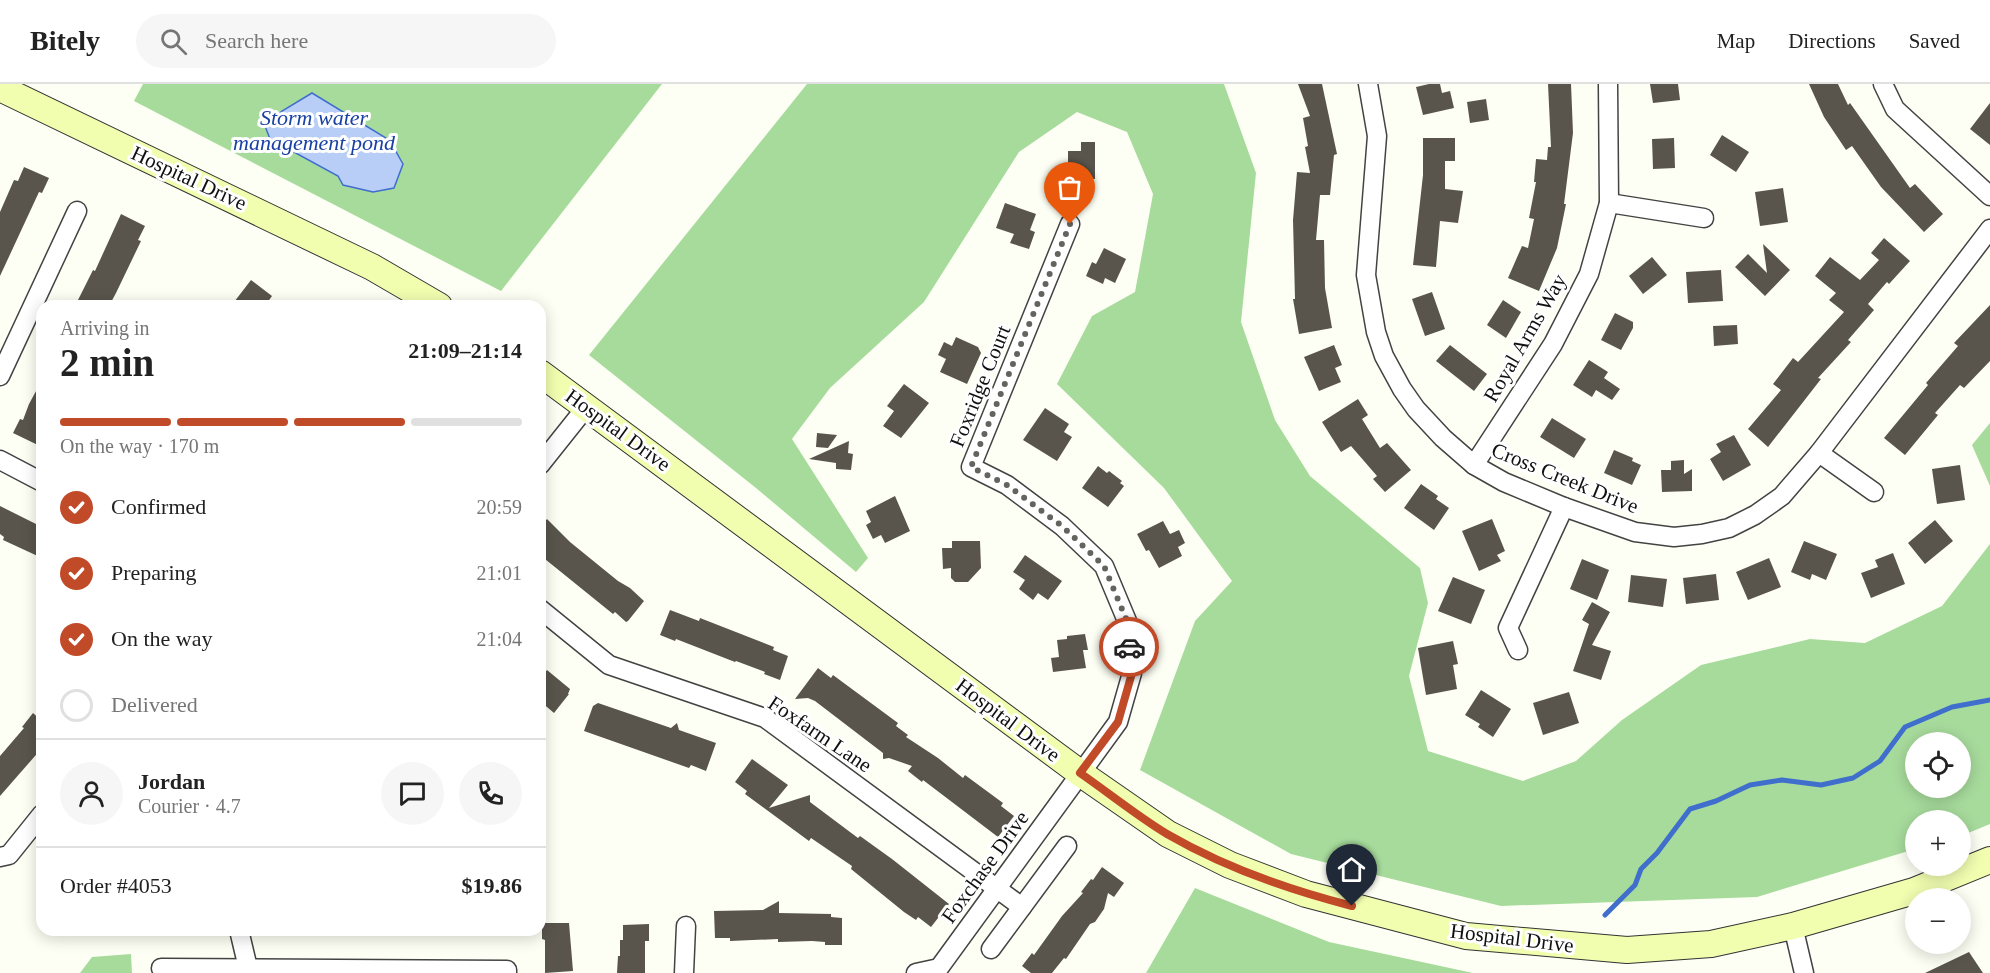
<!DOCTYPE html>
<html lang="en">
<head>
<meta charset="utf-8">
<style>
	:root { --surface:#fff; --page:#f6f6f6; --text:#222; --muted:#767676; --line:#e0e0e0; --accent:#c14b28 }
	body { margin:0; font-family:Georgia,serif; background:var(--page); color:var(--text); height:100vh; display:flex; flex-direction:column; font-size:22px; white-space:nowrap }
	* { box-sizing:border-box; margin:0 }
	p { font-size:20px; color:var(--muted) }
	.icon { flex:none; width:33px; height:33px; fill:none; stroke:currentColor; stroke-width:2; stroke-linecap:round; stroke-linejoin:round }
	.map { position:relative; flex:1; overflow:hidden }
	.drawer { position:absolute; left:36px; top:216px; width:510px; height:636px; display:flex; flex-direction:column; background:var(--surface); border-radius:18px; box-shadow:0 3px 15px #0003 }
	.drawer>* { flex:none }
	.controls { position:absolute; left:1905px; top:648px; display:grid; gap:12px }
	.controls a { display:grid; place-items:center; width:66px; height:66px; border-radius:50%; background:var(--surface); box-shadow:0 3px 15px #0003; font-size:30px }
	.pin { position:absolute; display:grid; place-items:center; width:51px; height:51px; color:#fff; margin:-62px -26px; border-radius:50% 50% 50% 0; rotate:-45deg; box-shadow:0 0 6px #0007 }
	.pin .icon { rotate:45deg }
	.courier { position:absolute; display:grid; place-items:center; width:60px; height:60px; margin:-30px; border:4px solid #c14b28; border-radius:50%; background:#fff; color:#222; box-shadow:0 2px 8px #0007 }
	.head em { font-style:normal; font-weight:800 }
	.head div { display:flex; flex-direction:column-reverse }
	.head { display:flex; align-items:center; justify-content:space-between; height:102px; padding:0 24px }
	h1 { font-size:39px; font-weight:800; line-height:45px }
	.bar { display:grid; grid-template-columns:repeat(4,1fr); gap:9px 6px; align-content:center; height:72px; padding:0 24px }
	.bar i { height:8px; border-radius:4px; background:var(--line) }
	.bar .active { background:var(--accent) }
	.bar p { grid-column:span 4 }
	.line { display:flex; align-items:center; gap:15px; padding:0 24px; border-top:2px solid var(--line) }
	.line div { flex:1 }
	.round { display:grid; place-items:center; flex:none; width:63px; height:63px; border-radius:32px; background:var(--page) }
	ol { padding:0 24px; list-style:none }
	li { display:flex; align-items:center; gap:18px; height:66px }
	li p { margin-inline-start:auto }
	li .icon { padding:6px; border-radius:50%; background:var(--accent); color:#fff; stroke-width:4 }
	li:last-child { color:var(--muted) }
	li i { width:33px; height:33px; border:3px solid var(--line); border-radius:50% }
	header { display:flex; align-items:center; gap:36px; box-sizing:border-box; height:84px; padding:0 30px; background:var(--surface); border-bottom:2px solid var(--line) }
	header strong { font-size:28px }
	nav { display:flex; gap:33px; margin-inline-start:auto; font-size:21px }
	.search { width:420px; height:54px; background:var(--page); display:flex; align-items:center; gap:15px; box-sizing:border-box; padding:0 21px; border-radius:33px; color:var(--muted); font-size:22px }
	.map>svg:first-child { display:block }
</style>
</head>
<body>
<header>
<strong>Bitely</strong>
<div class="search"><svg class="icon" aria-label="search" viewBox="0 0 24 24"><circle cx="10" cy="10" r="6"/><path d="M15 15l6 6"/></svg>Search here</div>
<nav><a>Map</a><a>Directions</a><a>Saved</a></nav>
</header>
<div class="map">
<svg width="1990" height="889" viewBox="0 0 1990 889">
	<rect width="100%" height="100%" fill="#fefff4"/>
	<!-- forest -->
	<g fill="#a7db9c" fill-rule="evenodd">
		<polygon points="143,0 662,0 501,207 134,17"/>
		<path d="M807,0H1224L1256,89L1241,238L1275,336L1310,392L1420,484L1428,519L1409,592L1428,667L1523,697L1576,677L1622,636L1701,581L1810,555L1865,559L1942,522L1990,460V740L1961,752L1960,736H1916L1915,765L1757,813L1501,822L1291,770L1140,686L1195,537L1232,497L1164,404L1057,300L1092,232L1135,208L1153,110L1127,48L1077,28L1019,68L924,218L830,304L792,355L868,474L856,488L756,404L589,271ZM1916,658H1960V704H1916Z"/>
		<polygon points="1990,339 1990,402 1972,361"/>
		<polygon points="1195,804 1329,858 1473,889 1146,889"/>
		<polygon points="131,870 132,889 80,889 92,873"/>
	</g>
	<!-- water -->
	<polygon fill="#b9cef6" stroke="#406ecd" stroke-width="1.5" points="312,9 386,54 395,66 403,80 394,104 373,108 343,101 338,92 270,55 265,42 282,27"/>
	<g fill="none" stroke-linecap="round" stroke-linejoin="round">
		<!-- stream -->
		<polyline stroke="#406ecd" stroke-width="5" points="1605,831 1635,801 1641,785 1657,769 1690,725 1716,717 1750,701 1782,696 1821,701 1853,694 1880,677 1905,643 1952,623 1990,616"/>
	</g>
	<!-- building -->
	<g fill="#59554d">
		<polygon points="1298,0 1322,0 1337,70 1334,71 1330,111 1320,111 1316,156 1324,156 1325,204 1332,244 1299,250 1293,215 1295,215 1293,136 1297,88 1310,89 1305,63 1308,62 1303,34 1310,32"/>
		<polygon points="1429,0 1440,0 1442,9 1450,7 1454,24 1423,31 1416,3"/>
		<polygon points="1548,0 1571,0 1573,49 1564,120 1566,120 1557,164 1539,207 1508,194 1522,162 1528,164 1534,135 1529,134 1536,98 1534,98 1536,75 1547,76 1548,63 1551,63"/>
		<polygon points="1650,0 1678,0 1680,16 1653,19"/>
		<polygon points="1809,0 1838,0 1848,21 1850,19 1910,104 1915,100 1943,130 1924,148 1881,103 1852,62 1846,66 1824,33"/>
		<polygon points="1486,15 1489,36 1470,39 1467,18"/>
		<polygon points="1990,19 1990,61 1970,45"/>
		<polygon points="1722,51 1749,68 1736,88 1710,71"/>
		<polygon points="1423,54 1455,54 1455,77 1445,77 1445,105 1463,107 1458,139 1440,137 1436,183 1413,181 1423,91"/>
		<polygon points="1674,54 1675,84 1653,85 1652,55"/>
		<polygon points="1081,58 1095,58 1095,95 1068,94 1068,67 1081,67"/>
		<polygon points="24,83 49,94 42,109 39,108 0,192 0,128 14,96 18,97"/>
		<polygon points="1783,104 1788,138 1760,142 1755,108"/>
		<polygon points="1005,119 1036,130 1030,146 1035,148 1029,165 1010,159 1014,150 996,144"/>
		<polygon points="121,130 145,142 138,156 141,157 116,209 109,222 75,222 93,186 95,187"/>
		<polygon points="1884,154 1910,177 1889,200 1887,198 1868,220 1874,226 1848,256 1851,258 1818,294 1821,295 1768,363 1748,345 1781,306 1773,300 1793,274 1798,278 1844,228 1829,216 1836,209 1815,192 1830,173 1860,196 1879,176 1871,169"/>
		<polygon points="1763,160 1790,186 1765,212 1735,183 1748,170 1767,189"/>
		<polygon points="1104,164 1126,175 1115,199 1105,194 1103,200 1086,192 1092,178 1096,180"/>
		<polygon points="1652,173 1667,191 1643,210 1629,192"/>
		<polygon points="1721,186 1723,217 1688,219 1686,188"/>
		<polygon points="251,196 272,212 265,222 231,222"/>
		<polygon points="1432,208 1445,245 1425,252 1412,215"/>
		<polygon points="1503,216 1521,228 1506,254 1487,241"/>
		<polygon points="1990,221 1990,277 1964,304 1960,301 1935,329 1938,331 1905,371 1884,354 1928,301 1926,299 1958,262 1954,259"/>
		<polygon points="1615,229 1633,238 1633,244 1621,266 1601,256"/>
		<polygon points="1737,241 1738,260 1714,262 1713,242"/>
		<polygon points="956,253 978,263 981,269 967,300 940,288 946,275 938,271 944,258 952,262"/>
		<polygon points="1334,261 1342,281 1335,284 1341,298 1319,307 1304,273"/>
		<polygon points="1450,261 1487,290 1474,307 1436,277"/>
		<polygon points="1589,276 1608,288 1604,294 1620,305 1612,316 1596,306 1592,313 1573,301"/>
		<polygon points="42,296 42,363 13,349 20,335 23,336 29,320"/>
		<polygon points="904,300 929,319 901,354 883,342 894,327 887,322"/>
		<polygon points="1358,315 1368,331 1362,335 1380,364 1387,359 1411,386 1385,408 1373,395 1377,392 1351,362 1341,368 1322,338"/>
		<polygon points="1045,324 1069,340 1064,348 1072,353 1057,377 1023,356"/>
		<polygon points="1552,334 1586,355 1574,374 1540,353"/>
		<polygon points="817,349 837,351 828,364 816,363"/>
		<polygon points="1734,351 1751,381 1723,397 1710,375 1721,368 1716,360"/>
		<polygon points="849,357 848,369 853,370 851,386 836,385 836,379 809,375"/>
		<polygon points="1614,366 1633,374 1632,377 1641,381 1632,401 1604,389"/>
		<polygon points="1684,376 1684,390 1692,385 1692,407 1662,408 1661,386 1671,386 1671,377"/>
		<polygon points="1960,381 1965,416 1937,420 1932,385"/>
		<polygon points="1098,382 1107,389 1109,387 1122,397 1120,399 1124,402 1108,423 1082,404"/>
		<polygon points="1421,400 1438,412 1436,415 1449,424 1434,446 1404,424"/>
		<polygon points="895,412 910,447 885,459 881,451 873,455 866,441 871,438 866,427"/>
		<polygon points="0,422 42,443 42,474 3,456 4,453 0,450"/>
		<polygon points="547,435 570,458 618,497 630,504 644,517 628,537 626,538 615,528 613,530 540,471 540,444"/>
		<polygon points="1492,435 1505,467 1497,471 1501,477 1479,487 1462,447"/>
		<polygon points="1935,436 1953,457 1925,480 1908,459"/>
		<polygon points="1163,437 1170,450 1179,446 1185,459 1178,463 1182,472 1159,484 1149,466 1146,467 1137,450"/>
		<polygon points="952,457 980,457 981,484 968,498 955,498 951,494 951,484 943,485 942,464 952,464"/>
		<polygon points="1804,457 1837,470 1826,496 1812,490 1810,496 1791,488"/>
		<polygon points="1893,469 1905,500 1871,514 1861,489 1878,483 1875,476"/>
		<polygon points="1025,471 1062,497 1048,516 1038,509 1033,516 1019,505 1025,496 1013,488"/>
		<polygon points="1769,474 1781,503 1748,516 1736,488"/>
		<polygon points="1582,475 1609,486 1597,516 1570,505"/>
		<polygon points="1716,490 1719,516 1686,520 1683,494"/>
		<polygon points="1631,491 1667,495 1663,523 1628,518"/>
		<polygon points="1453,493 1485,506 1471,540 1438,527"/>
		<polygon points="1592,518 1610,528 1592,561 1611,567 1601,596 1573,587 1589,540 1582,536"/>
		<polygon points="670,526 699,537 700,534 774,563 773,566 788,572 780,596 764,590 765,588 736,577 735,578 676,555 675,557 660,551"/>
		<polygon points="1085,550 1088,566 1083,566 1086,584 1053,588 1051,574 1059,573 1057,556 1067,555 1067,552"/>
		<polygon points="1453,557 1458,580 1453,581 1457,605 1426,611 1418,564"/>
		<polygon points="818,584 831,594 833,591 898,639 896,642 908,651 906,653 938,674 963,694 965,691 1003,719 1001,722 1014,732 998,753 923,696 922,698 908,687 912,682 889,674 883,675 883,669 815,617 808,614 795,615"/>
		<polygon points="547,586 570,605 568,610 569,610 554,629 540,617 540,595"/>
		<polygon points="1481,606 1511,625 1493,653 1478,643 1480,640 1465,631"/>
		<polygon points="1569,608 1579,639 1543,651 1533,619"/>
		<polygon points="598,619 671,644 677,639 679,646 716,659 706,687 691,681 689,684 584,647 593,622"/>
		<polygon points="33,629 42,637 42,664 0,712 0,672 24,644 22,643"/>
		<polygon points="752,675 788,701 769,724 810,711 810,718 858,754 860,752 892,775 949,820 931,843 918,833 916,836 904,828 851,785 852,782 811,754 809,757 745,710 747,707 735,698"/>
		<polygon points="1102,783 1124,799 1114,813 1108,809 1104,825 1095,838 1090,840 1066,875 1064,874 1052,889 1031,889 1022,882 1032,869 1034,871 1062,832 1083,809 1081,808 1091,795 1093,796"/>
		<polygon points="779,817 779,829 831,830 831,833 842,834 842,861 825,861 825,858 812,857 778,858 778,855 730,857 730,854 715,854 714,827 763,826"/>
		<polygon points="542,839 569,839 573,887 545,889 545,856 542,855"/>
		<polygon points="649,840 649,857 645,857 645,889 617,889 618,872 620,872 620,856 623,856 623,841"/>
		<polygon points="1969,868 1983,889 1925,889"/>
	</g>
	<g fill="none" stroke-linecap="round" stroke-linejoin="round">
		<!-- street casing -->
		<g stroke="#434343" stroke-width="21">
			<g id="street">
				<polyline points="1368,0 1377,52 1366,191 1376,248 1384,272 1402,305 1416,325 1443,354 1474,381 1504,398 1564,423 1635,448 1674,453 1702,450 1729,444 1755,431 1782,412 1819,369 1990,145"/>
				<polyline points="1883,0 1895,25 1990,112"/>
				<polyline points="1609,119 1704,134"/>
				<polyline points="0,292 77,127"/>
				<polyline points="1819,369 1874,408"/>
				<polyline points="0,376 42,398"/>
				<polyline points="540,381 587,322"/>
				<polyline points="1474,381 1553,260 1589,190 1609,119 1608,0"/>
				<polyline points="540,525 609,581 765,634 1022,823"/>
				<polyline points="1518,566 1508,544 1564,423"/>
				<polyline points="0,773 9,771 42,730"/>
				<polyline points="1793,842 1804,889"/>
				<polyline points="239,846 248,884"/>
				<polyline points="991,865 1067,762"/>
				<polyline points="161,884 507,886 507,889"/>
				<polyline points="684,889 686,842"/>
				<polyline points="916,889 939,884 1118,638 1132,589 1127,537 1104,482 1062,442 1007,401 971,383 1070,140"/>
			</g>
		</g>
		<!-- secondary casing -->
		<g stroke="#323232" stroke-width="28">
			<g id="secondary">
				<polyline points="0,4 372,183 439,222"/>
				<polyline points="540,289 1080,689 1168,750 1230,781 1306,810 1466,852 1627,866 1711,860 1793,842 1914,807 1990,776"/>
			</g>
		</g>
		<!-- street -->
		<use href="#street" stroke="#fff" stroke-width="18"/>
		<!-- secondary -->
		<use href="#secondary" stroke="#f1feb0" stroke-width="26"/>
	</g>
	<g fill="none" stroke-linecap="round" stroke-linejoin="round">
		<!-- done -->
		<polyline stroke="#636460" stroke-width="6" stroke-dasharray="0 10.8" points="1070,140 971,383 1007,401 1062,442 1104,482 1127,537 1129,563"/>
		<!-- route -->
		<path stroke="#c14b28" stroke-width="8" d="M1129,563L1132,589L1118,638L1080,689C1109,709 1137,732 1167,750C1224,783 1289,806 1352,822"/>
	</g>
	<g text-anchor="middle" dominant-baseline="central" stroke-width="6" stroke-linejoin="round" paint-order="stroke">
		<!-- street labels -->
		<g font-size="21" fill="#101010" stroke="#fff">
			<text transform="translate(189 94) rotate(25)">Hospital Drive</text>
			<text transform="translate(1525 254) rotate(-60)">Royal Arms Way</text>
			<text transform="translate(980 302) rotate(-68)">Foxridge Court</text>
			<text transform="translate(618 346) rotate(36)">Hospital Drive</text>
			<text transform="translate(1565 394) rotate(22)">Cross Creek Drive</text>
			<text transform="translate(1008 636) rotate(37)">Hospital Drive</text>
			<text transform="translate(820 650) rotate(34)">Foxfarm Lane</text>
			<text transform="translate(985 783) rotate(-54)">Foxchase Drive</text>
			<text transform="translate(1512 854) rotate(7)">Hospital Drive</text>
		</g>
		<!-- water labels -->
		<g font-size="22" font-style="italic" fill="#1941a3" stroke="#fff">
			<text x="314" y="33">Storm water<tspan x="314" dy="25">management pond</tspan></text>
		</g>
	</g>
</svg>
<div class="controls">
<a><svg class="icon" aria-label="locate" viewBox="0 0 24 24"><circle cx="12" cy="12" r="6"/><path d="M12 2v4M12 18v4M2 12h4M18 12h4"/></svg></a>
<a>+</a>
<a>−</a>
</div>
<div class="pin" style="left:1070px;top:140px;background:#ea580c"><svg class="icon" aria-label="bag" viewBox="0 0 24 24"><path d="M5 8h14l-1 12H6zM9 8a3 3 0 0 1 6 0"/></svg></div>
<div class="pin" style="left:1352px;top:822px;background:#1f2937"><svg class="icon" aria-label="home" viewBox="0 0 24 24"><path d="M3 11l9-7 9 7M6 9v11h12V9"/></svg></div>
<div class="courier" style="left:1129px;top:563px"><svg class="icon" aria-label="car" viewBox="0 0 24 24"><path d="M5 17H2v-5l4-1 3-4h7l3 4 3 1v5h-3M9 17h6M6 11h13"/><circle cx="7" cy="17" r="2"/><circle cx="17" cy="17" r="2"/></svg></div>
<section class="drawer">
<div class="head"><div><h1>2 min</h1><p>Arriving in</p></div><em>21:09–21:14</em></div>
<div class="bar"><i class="active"></i><i class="active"></i><i class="active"></i><i></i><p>On the way · 170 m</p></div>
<ol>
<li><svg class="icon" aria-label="check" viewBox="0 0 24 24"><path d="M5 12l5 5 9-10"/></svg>Confirmed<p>20:59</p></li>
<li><svg class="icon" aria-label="check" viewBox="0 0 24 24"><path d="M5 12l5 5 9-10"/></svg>Preparing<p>21:01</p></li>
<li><svg class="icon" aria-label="check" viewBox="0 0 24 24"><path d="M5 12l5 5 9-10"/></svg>On the way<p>21:04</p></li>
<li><i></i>Delivered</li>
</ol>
<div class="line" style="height:108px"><a class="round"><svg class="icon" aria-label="person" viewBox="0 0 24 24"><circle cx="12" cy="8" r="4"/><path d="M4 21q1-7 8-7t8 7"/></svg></a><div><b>Jordan</b><p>Courier · 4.7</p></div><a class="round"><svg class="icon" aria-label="chat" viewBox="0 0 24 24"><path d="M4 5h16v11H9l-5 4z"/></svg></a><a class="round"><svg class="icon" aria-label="phone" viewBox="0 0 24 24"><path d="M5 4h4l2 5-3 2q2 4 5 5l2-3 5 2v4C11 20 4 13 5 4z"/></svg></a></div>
<div class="line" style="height:78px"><div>Order #4053</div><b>$19.86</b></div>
</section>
</div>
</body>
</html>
